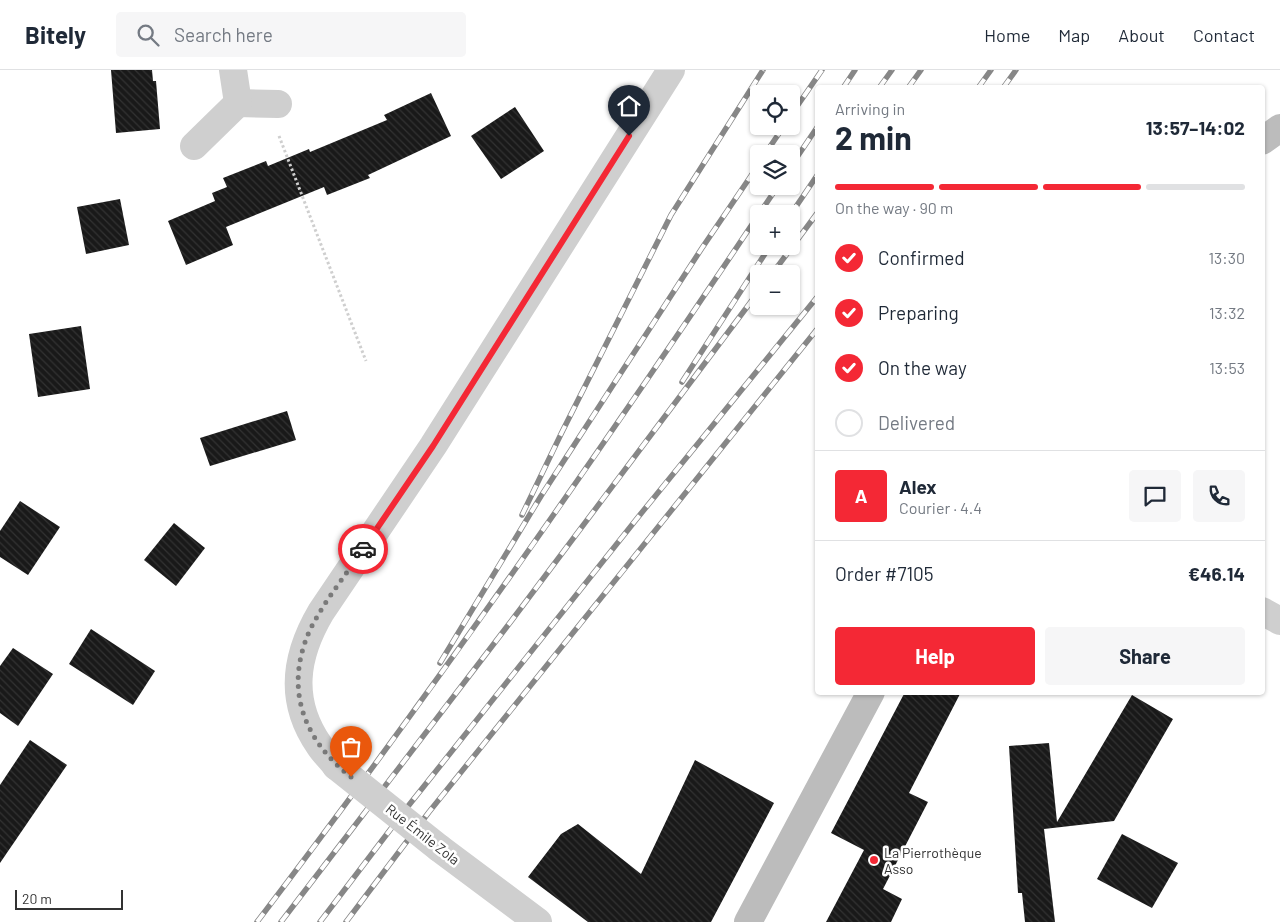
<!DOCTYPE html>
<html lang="en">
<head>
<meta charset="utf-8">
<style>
	:root { --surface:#fff; --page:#f6f6f7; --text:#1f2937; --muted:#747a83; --line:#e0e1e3; --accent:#f42835 }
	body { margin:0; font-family:Barlow,sans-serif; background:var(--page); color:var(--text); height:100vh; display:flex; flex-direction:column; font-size:19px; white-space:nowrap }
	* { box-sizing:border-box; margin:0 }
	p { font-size:16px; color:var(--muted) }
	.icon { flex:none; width:28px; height:28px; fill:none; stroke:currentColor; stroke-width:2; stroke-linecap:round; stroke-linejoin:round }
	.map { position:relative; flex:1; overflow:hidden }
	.details { position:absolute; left:815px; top:15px; width:450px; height:610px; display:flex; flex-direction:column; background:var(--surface); border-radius:5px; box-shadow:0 1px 4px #0004 }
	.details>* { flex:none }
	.tools { position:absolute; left:750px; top:15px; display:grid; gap:10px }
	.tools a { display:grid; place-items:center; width:50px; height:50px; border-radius:5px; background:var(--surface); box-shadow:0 1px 4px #0004; font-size:25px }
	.scale { position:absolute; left:15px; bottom:12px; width:108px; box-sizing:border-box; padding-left:5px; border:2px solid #323232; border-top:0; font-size:14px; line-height:18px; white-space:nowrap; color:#323232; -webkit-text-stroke:4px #fff; paint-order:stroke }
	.pin { position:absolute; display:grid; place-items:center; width:42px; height:42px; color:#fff; margin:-51px -21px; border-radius:50% 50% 50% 0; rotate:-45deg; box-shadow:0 0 5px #0007 }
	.pin .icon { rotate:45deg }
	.courier { position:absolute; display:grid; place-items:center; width:50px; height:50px; margin:-25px; border:4px solid #f42835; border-radius:50%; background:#fff; color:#222; box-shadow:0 1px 6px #0007 }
	.summary em { font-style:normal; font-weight:700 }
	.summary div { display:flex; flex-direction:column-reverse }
	.summary { display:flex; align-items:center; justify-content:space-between; height:85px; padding:0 20px }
	h1 { font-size:32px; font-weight:700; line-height:38px }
	.bar { display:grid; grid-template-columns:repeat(4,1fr); gap:8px 5px; align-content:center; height:60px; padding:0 20px }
	.bar i { height:6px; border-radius:4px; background:var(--line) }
	.bar .current { background:var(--accent) }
	.bar p { grid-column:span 4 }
	.line { display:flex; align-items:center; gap:12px; padding:0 20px; border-top:1px solid var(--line) }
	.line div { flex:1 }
	.round { display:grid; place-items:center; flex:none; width:52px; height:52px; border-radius:5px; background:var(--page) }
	ol { padding:0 20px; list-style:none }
	li { display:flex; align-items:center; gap:15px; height:55px }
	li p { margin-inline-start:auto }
	li .icon { padding:5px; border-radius:50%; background:var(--accent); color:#fff; stroke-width:4 }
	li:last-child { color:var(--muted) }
	li i { width:28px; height:28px; border:2px solid var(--line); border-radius:50% }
	.cta { display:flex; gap:10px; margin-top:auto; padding:10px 20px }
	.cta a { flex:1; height:58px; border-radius:5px; background:var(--accent); color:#fff; font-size:20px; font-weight:700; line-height:58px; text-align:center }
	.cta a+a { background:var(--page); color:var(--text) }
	header { display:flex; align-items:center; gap:30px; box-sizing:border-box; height:70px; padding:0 25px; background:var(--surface); border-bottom:1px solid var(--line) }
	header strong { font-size:24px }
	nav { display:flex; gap:28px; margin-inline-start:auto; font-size:18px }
	.search { width:350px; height:45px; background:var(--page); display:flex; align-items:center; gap:12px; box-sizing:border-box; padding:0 18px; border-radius:5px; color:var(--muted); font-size:19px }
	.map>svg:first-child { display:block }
</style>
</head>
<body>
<header>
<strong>Bitely</strong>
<div class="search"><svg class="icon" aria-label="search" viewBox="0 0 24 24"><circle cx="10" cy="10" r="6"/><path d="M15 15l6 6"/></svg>Search here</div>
<nav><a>Home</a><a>Map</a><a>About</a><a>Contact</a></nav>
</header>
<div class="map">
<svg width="1280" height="852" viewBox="0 0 1280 852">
	<defs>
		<pattern id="building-back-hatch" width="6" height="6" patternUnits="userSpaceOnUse" patternTransform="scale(1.25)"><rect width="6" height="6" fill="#191919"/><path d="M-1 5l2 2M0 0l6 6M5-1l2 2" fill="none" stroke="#323232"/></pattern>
	</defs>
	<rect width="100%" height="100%" fill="#fff"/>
	<!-- building -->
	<g fill="url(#building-back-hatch)">
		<polygon points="111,0 152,0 153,11 156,11 160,59 116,63"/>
		<polygon points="431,23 451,66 368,105 370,108 327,125 324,117 226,157 233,175 186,195 168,151 215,131 212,123 227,117 223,108 266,91 268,96 309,79 310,82 387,50 384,45"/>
		<polygon points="515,37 544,81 501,109 471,66"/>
		<polygon points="120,129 129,175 86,184 77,137"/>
		<polygon points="81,256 90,319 38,327 29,264"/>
		<polygon points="287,341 296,370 210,396 200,368"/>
		<polygon points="20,431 60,457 28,505 0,487 0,461"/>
		<polygon points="174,453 205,478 176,516 144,490"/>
		<polygon points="91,559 155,601 133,635 69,594"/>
		<polygon points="13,578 53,604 18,656 0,643 0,596"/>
		<polygon points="905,622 961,622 909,723 928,732 883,819 902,829 891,852 826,852 864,780 831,763"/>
		<polygon points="1132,625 1173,649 1114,751 1044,759 1055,852 1025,852 1022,823 1018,823 1009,676 1049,673 1057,752"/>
		<polygon points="30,670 67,695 0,793 0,715"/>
		<polygon points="695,690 774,733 711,852 588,852 528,807 561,764 578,754 641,804"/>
		<polygon points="1122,764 1178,793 1152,838 1097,809"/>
	</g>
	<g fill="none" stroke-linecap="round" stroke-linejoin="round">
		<!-- path -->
		<polyline stroke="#cfcfcf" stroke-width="3" stroke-dasharray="2.5 2.5" stroke-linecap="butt" points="279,66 366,291"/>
		<!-- minor -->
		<g stroke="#cfcfcf" stroke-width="28">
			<polyline points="238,33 278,34"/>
			<polyline points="194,76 238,33 233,0"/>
			<polyline points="1262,541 1280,551"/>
		</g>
		<!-- tertiary -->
		<g stroke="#cfcfcf" stroke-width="28">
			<path d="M336,696C331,689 324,683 319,675C288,630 295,586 321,542L433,376L671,0"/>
			<polyline points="439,778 538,852"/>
		</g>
		<!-- secondary -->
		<g stroke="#bcbcbc" stroke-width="28">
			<polyline points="1262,71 1280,58"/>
			<polyline points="748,852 871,622"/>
		</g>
		<!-- rail casing -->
		<g stroke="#878787" stroke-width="5.5">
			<g id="rail">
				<polyline points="843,18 855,0"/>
				<polyline points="879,18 892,0"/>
				<polyline points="908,18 921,0"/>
				<polyline points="978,18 991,0"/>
				<polyline points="1003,18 1016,0"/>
				<polyline points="791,45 822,0"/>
				<polyline points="765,84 784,56"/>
				<polyline points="791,96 818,56"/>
				<polyline points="759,144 778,116"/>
				<polyline points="791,144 818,104"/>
				<polyline points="772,204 818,142"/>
				<polyline points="682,312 770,176"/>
				<polyline points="522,445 562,362 671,145 763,0"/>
				<polyline points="440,593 541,426 702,178 759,94"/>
				<path d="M257,852C432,622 598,385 759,144"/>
				<polyline points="281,852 512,550 759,221"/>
				<polyline points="320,852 409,735 639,446 818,226"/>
				<polyline points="346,852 429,742 818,258"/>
			</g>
		</g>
		<!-- rail -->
		<use href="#rail" stroke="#fff" stroke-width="4" stroke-dasharray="11" stroke-linecap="butt"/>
		<!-- tertiary-bridge -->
		<polyline stroke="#cfcfcf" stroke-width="28" points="336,696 439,778"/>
	</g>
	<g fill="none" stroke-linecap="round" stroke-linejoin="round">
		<!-- done -->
		<path stroke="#7a7a7a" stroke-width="5" stroke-dasharray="0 9" d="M351,707C304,670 284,620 309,562C322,534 346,505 363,479"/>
		<!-- route -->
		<polyline stroke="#f42835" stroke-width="6" points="363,479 433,376 629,66"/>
	</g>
	<!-- markers -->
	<circle fill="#f42835" stroke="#fff" stroke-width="2" cx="874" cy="790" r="5"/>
	<g text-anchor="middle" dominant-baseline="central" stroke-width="5" stroke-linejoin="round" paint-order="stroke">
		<!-- street labels -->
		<g font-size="14" fill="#323232" stroke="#fff">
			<text transform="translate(423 764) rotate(38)">Rue Émile Zola</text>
		</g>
		<!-- poi labels -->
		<g font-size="14" fill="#323232" stroke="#fff" text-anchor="start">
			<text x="884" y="782">La Pierrothèque<tspan x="884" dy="16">Asso</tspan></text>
		</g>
	</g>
</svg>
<div class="tools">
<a><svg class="icon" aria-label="locate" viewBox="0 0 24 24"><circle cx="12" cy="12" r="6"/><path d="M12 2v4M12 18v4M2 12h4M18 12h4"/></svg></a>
<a><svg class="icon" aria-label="layers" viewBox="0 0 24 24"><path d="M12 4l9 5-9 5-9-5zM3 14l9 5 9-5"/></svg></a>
<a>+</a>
<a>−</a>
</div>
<div class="scale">20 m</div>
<div class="pin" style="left:351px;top:707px;background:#ea580c"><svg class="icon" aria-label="bag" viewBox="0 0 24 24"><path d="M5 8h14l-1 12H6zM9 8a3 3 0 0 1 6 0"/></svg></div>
<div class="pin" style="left:629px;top:66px;background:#1f2937"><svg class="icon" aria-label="home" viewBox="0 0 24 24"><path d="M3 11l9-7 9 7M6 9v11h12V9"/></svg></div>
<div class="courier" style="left:363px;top:479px"><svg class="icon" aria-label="car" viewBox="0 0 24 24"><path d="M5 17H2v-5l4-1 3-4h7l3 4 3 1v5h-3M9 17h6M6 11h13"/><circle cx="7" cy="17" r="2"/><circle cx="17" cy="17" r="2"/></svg></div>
<section class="details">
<div class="summary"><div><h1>2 min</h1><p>Arriving in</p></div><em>13:57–14:02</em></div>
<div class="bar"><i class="current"></i><i class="current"></i><i class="current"></i><i></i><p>On the way · 90 m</p></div>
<ol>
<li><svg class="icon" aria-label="check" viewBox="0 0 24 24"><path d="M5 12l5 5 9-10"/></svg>Confirmed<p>13:30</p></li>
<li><svg class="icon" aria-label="check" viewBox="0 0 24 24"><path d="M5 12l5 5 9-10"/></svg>Preparing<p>13:32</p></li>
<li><svg class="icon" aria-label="check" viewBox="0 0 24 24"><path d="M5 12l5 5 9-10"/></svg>On the way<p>13:53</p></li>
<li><i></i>Delivered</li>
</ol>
<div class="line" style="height:90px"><b class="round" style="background:var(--accent);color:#fff">A</b><div><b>Alex</b><p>Courier · 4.4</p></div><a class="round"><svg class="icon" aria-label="chat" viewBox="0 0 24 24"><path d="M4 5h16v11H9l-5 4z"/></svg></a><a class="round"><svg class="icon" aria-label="phone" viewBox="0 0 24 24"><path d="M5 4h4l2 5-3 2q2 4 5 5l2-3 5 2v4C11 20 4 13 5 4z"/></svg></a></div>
<div class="line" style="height:65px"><div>Order #7105</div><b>€46.14</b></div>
<div class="cta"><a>Help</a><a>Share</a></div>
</section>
</div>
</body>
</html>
